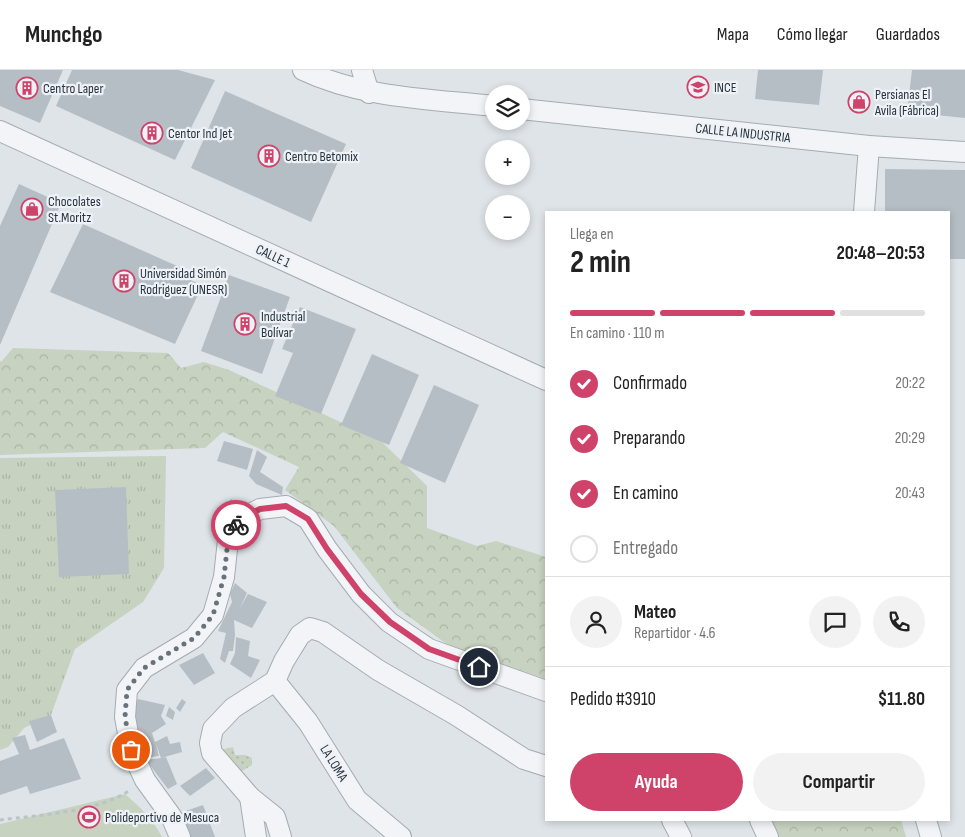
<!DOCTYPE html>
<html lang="es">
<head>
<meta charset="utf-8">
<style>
	:root { --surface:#fff; --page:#f2f2f2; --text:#222; --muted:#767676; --line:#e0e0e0; --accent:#cf426a }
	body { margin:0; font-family:"Sofia Sans Condensed",sans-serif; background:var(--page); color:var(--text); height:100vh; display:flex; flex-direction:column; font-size:19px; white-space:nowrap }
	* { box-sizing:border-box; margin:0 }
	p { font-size:16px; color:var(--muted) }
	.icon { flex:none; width:28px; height:28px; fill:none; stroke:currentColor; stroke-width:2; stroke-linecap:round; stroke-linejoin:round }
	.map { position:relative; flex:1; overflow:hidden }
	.drawer { position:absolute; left:545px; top:141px; width:405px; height:610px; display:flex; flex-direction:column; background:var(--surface); border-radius:0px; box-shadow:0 2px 8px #0003 }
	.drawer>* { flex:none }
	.controls { position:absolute; left:485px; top:15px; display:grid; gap:10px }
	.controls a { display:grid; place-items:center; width:45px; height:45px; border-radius:50%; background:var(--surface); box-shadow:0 2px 8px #0003; font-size:25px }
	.pin { position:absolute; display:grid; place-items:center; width:42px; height:42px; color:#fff; margin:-21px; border:2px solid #fff; border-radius:50%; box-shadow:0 1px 5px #0007 }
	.courier { position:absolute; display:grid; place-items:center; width:50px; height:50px; margin:-25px; border:4px solid #cf426a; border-radius:50%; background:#fff; color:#222; box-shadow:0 1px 6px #0007 }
	.overview em { font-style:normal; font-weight:700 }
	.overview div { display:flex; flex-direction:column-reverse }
	.overview { display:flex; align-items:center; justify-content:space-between; height:85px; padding:0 25px }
	h1 { font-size:32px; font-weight:700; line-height:38px }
	.bar { display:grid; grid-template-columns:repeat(4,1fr); gap:8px 5px; align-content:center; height:60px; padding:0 25px }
	.bar i { height:6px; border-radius:4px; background:var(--line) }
	.bar .current { background:var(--accent) }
	.bar p { grid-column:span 4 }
	.line { display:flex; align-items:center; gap:12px; padding:0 25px; border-top:1px solid var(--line) }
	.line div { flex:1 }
	.round { display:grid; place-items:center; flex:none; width:52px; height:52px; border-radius:26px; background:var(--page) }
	ol { padding:0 25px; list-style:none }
	li { display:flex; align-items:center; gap:15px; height:55px }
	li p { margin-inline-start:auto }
	li .icon { padding:5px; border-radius:50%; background:var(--accent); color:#fff; stroke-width:4 }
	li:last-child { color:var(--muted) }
	li i { width:28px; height:28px; border:2px solid var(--line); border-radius:50% }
	.action { display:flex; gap:10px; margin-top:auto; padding:10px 25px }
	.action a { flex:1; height:58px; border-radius:30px; background:var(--accent); color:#fff; font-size:20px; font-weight:700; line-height:58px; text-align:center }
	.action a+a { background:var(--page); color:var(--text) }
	header { display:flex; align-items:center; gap:30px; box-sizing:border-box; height:70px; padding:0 25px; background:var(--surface); border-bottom:1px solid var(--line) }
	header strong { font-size:24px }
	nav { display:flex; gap:28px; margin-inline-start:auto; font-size:18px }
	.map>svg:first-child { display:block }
</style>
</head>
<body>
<header>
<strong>Munchgo</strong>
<nav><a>Mapa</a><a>Cómo llegar</a><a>Guardados</a></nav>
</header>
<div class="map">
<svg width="965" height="767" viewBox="0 0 965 767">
	<defs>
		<pattern id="grass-tufts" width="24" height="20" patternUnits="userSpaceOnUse" patternTransform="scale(1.25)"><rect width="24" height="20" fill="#c7d2c0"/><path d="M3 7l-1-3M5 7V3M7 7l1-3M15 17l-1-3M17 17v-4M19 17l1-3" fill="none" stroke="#abb5a6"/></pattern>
		<pattern id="forest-crowns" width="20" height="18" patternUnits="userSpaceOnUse" patternTransform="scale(1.25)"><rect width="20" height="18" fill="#c7d2c0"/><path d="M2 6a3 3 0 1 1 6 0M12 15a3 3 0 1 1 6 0" fill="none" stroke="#abb5a6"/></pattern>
		<pattern id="park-dots" width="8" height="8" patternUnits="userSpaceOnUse" patternTransform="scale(1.25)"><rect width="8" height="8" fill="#c7d2c0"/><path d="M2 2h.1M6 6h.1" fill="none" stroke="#abb5a6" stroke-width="1.8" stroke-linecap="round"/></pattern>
	</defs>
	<rect width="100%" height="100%" fill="#dfe4e8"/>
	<!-- grass -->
	<polygon fill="url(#grass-tufts)" points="166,386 164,498 143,532 75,579 51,645 24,658 8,677 0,680 0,388"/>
	<!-- forest -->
	<g fill="url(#forest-crowns)">
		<polygon points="13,278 168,283 181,298 204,292 229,300 381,371 427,416 427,458 477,476 496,471 546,487 546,609 448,575 397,538 334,456 285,420 299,397 223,362 205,378 0,385 0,290 1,292"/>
		<polygon points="767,750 901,750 906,767 776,767"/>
	</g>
	<!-- park -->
	<polygon fill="url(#park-dots)" points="233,677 235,685 245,685 252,688 252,695 237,704 221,680"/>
	<!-- garden -->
	<path fill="#c7d2c0" d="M125,724C140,737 153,750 162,767H0V754Z"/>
	<!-- building -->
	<g fill="#b6bec5">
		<polygon points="0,0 63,0 40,53 0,36"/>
		<polygon points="72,0 178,0 215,10 175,90 56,36"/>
		<polygon points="758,0 823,0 819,35 755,29"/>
		<polygon points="912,0 965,0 965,48 907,42"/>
		<polygon points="225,21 346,74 311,152 191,98"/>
		<polygon points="885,99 965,100 965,189 949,189 949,142 885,142"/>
		<polygon points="19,114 61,133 0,275 0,156"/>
		<polygon points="83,154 186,200 184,206 202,216 175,274 50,222"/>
		<polygon points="229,205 290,227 262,304 201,281"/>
		<polygon points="300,237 356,259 321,344 275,326 293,283 282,279"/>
		<polygon points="372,284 419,305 389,375 341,355"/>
		<polygon points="434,315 479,335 445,413 400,393"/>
		<polygon points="224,371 253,379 247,400 217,391"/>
		<polygon points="257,380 267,387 260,402 283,417 282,425 256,414 249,406"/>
		<polygon points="126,417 129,504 59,507 55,420"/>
		<polygon points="231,429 248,440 228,472 211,461"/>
		<polygon points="235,513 247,523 240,538 248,524 267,532 252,558 234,550 235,565 233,581 229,581 225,593 220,589 226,563 218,561 232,532 230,524"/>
		<polygon points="236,567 250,571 248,586 260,590 251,608 230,594 235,583"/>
		<polygon points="203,583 215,603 194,615 179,595"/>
		<polygon points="138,629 165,635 161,646 166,654 152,663 155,672 167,666 170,674 180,672 182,682 161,688 166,687 177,714 168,719 146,690 161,688 156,674 159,686 144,688 132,648 133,635"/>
		<polygon points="182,629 186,632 180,642 176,638"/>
		<polygon points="169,637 175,642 173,650 166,646"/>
		<polygon points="51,645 57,662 37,672 29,651"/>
		<polygon points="25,665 30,680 64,668 81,709 30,724 27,716 0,725 0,691 19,684 12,668"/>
		<polygon points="206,698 215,708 190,726 180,716"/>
		<polygon points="203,735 215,767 189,767 180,743"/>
	</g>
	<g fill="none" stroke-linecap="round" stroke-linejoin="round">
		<!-- minor casing -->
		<g stroke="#a4acb2" stroke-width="22">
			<g id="minor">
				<path d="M303,0C362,28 430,29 494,36"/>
				<polyline points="362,0 369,23"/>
				<polyline points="521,39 869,76 965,82"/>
				<polyline points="0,61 546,310"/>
				<polyline points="864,142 869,76"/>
				<polyline points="275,611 308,652 357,730 401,767"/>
				<polyline points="250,727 256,767"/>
				<polyline points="672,750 681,767"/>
				<polyline points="760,750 768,767"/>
				<polyline points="926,750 931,767"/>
				<polyline points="180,767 171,746 145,710 131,680 125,647 127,620 144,598 194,568 213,545 224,507 228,470 240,449 260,439 286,436 308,449 327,479 361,524 389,552 429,579 546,621"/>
				<polyline points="281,767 275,747 250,727 212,683 210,673 213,659 233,638 275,611 284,591 300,565 310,558 323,562 378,600 456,645 524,689 546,696"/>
			</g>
		</g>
		<!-- path -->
		<path stroke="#bdc2c7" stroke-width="3" stroke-dasharray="4 4" stroke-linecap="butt" d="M0,750C38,745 99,742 130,720"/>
		<!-- minor -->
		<use href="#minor" stroke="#f2f4f7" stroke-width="20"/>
	</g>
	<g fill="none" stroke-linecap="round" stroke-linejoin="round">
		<!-- done -->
		<polyline stroke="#68727b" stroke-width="5" stroke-dasharray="0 9" points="131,680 125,647 127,620 144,598 194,568 213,545 224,507 228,470 236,455"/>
		<!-- route -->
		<polyline stroke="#cf426a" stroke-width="6" points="236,455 240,449 260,439 286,436 308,449 327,479 361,524 390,552 429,579 479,597"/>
	</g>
	<!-- icons -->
	<defs>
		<g id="university-ring" transform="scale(1.125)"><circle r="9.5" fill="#eef2f6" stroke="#cf426a" stroke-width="1.5"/><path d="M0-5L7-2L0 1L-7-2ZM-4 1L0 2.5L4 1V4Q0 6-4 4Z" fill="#cf426a"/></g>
		<g id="building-ring" transform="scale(1.125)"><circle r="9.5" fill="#eef2f6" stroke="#cf426a" stroke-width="1.5"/><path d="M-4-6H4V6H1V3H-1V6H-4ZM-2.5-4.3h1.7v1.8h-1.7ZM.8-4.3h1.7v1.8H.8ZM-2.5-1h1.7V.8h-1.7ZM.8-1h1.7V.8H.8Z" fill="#cf426a"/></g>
		<g id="shop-ring" transform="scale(1.125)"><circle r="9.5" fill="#eef2f6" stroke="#cf426a" stroke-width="1.5"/><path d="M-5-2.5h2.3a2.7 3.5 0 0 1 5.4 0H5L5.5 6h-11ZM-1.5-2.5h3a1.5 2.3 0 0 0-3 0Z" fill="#cf426a"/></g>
		<g id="stadium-ring" transform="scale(1.125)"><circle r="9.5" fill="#eef2f6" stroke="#cf426a" stroke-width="1.5"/><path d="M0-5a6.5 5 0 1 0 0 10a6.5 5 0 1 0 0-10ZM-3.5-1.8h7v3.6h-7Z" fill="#cf426a"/></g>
	</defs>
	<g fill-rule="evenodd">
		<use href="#university-ring" x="698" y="17"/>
		<use href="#building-ring" x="27" y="18"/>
		<use href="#shop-ring" x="859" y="32"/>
		<use href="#building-ring" x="152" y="63"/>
		<use href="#building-ring" x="269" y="86"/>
		<use href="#shop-ring" x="32" y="139"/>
		<use href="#building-ring" x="124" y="211"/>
		<use href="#building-ring" x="245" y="254"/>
		<use href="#stadium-ring" x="89" y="747"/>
	</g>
	<g text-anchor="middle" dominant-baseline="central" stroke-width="4.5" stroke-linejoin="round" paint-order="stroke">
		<!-- poi labels -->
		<g font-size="14" fill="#283440" stroke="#eef2f6" text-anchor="start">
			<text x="714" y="17">INCE</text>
			<text x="43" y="18">Centro Laper</text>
			<text x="875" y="24">Persianas El<tspan x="875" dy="16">Avila (Fábrica)</tspan></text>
			<text x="168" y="63">Centor Ind Jet</text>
			<text x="285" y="86">Centro Betomix</text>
			<text x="48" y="131">Chocolates<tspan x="48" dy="16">St.Moritz</tspan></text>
			<text x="140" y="203">Universidad Simón<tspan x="140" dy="16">Rodriguez (UNESR)</tspan></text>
			<text x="261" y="246">Industrial<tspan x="261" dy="16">Bolívar</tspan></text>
			<text x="105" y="747">Polideportivo de Mesuca</text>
		</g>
		<!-- street labels -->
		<g font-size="14" fill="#283440" stroke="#eef2f6">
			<text transform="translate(743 63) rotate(6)">CALLE LA INDUSTRIA</text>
			<text transform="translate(273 186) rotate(25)">CALLE 1</text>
			<text transform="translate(334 693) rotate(58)">LA LOMA</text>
		</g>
	</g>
</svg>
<div class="controls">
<a><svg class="icon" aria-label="layers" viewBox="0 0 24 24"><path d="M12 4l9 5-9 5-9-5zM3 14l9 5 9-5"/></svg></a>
<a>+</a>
<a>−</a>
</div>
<div class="pin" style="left:131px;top:680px;background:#ea580c"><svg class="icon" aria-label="bag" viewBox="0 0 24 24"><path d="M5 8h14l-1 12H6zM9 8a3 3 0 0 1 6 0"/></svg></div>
<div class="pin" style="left:479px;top:597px;background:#1f2937"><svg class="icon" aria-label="home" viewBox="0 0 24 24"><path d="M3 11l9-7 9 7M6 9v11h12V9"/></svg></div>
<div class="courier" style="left:236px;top:455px"><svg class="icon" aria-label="bike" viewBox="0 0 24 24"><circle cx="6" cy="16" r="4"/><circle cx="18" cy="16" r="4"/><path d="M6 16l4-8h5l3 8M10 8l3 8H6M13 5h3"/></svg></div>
<section class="drawer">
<div class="overview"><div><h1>2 min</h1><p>Llega en</p></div><em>20:48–20:53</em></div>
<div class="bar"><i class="current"></i><i class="current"></i><i class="current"></i><i></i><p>En camino · 110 m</p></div>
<ol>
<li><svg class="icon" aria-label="check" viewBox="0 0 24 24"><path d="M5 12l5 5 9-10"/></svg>Confirmado<p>20:22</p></li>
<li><svg class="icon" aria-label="check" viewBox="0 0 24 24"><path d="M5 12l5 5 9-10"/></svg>Preparando<p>20:29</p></li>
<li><svg class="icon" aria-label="check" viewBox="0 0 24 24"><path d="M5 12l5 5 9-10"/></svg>En camino<p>20:43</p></li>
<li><i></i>Entregado</li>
</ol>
<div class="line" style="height:90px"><a class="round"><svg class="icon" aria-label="person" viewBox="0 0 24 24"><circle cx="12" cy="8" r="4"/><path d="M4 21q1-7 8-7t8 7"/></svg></a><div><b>Mateo</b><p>Repartidor · 4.6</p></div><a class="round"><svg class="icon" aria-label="chat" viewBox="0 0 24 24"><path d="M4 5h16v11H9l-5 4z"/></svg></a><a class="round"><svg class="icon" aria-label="phone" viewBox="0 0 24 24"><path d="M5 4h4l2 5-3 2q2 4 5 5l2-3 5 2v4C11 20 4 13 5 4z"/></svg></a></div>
<div class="line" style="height:65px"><div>Pedido #3910</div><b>$11.80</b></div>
<div class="action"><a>Ayuda</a><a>Compartir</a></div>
</section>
</div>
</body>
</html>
